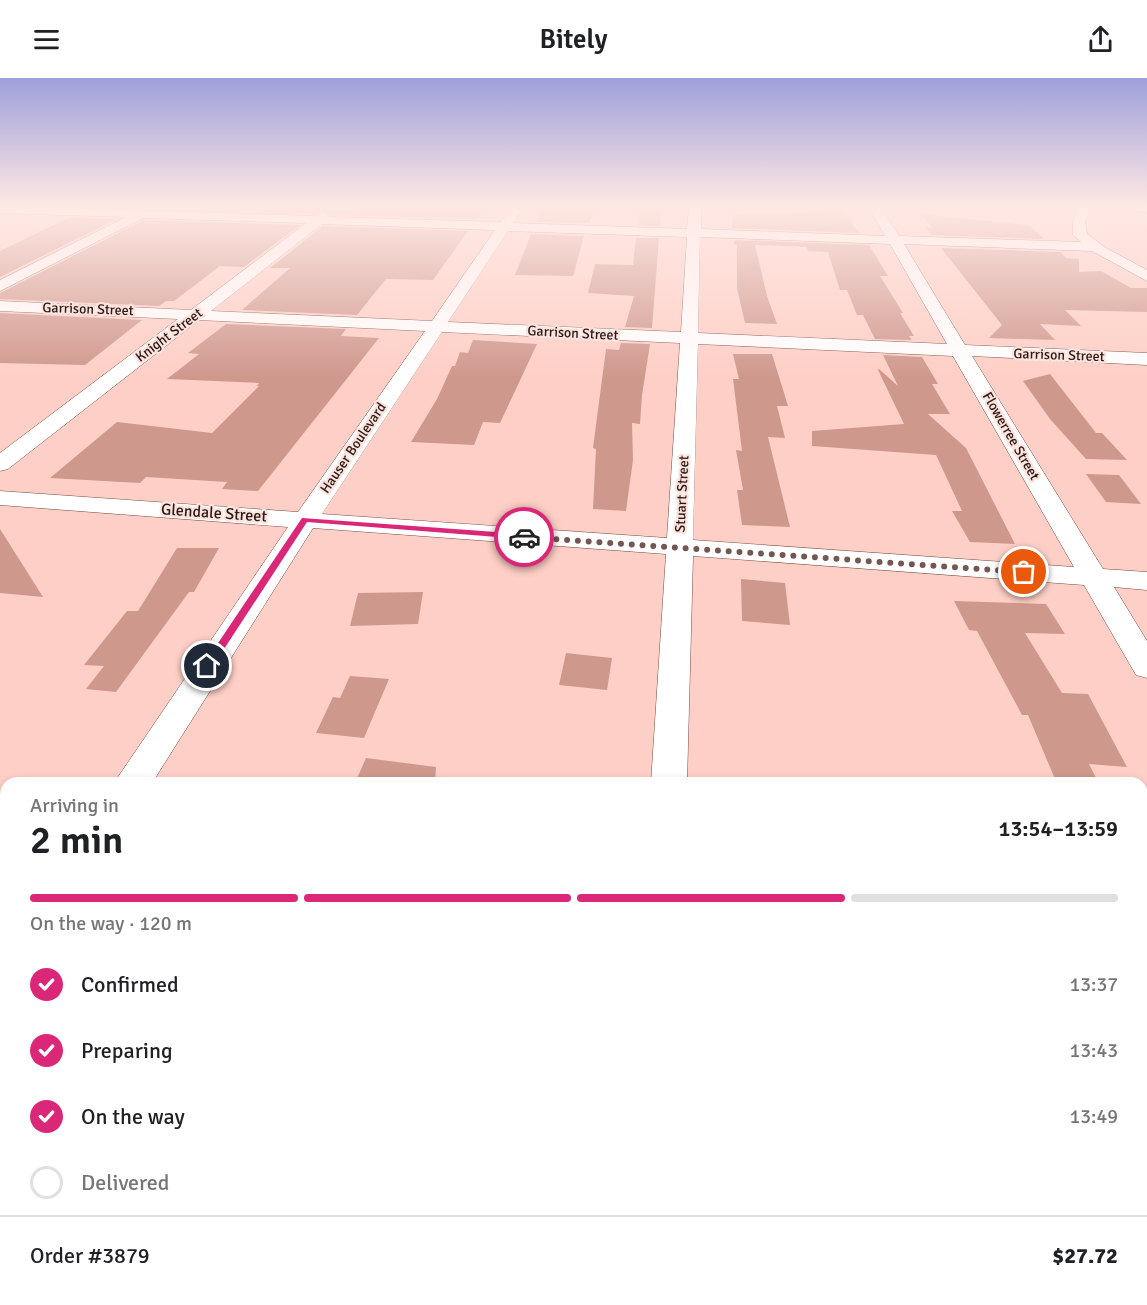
<!DOCTYPE html>
<html lang="en">
<head>
<meta charset="utf-8">
<style>
	:root { --surface:#fff; --page:#f2f2f2; --text:#202124; --muted:#757577; --line:#e0e0e0; --accent:#db2777 }
	body { margin:0; font-family:Signika,sans-serif; background:var(--page); color:var(--text); height:100vh; display:flex; flex-direction:column; font-size:22px; white-space:nowrap }
	* { box-sizing:border-box; margin:0 }
	p { font-size:20px; color:var(--muted) }
	.icon { flex:none; width:33px; height:33px; fill:none; stroke:currentColor; stroke-width:2; stroke-linecap:round; stroke-linejoin:round }
	.map { position:relative; flex:1; overflow:hidden }
	.panel { position:absolute; left:0px; top:699px; width:1148px; height:528px; display:flex; flex-direction:column; background:var(--surface); border-radius:18px 18px 0 0; box-shadow:0 3px 9px #0003 }
	.panel>* { flex:none }
	.pin { position:absolute; display:grid; place-items:center; width:51px; height:51px; color:#fff; margin:-26px; border:3px solid #fff; border-radius:50%; box-shadow:0 2px 6px #0007 }
	.courier { position:absolute; display:grid; place-items:center; width:60px; height:60px; margin:-30px; border:4px solid #db2777; border-radius:50%; background:#fff; color:#222; box-shadow:0 2px 8px #0007 }
	.head em { font-style:normal; font-weight:600 }
	.head div { display:flex; flex-direction:column-reverse }
	.head { display:flex; align-items:center; justify-content:space-between; height:102px; padding:0 30px }
	h1 { font-size:39px; font-weight:600; line-height:45px }
	.bar { display:grid; grid-template-columns:repeat(4,1fr); gap:9px 6px; align-content:center; height:72px; padding:0 30px }
	.bar i { height:8px; border-radius:4px; background:var(--line) }
	.bar .selected { background:var(--accent) }
	.bar p { grid-column:span 4 }
	.line { display:flex; align-items:center; gap:15px; padding:0 30px; border-top:2px solid var(--line) }
	.line div { flex:1 }
	ol { padding:0 30px; list-style:none }
	li { display:flex; align-items:center; gap:18px; height:66px }
	li p { margin-inline-start:auto }
	li .icon { padding:6px; border-radius:50%; background:var(--accent); color:#fff; stroke-width:4 }
	li:last-child { color:var(--muted) }
	li i { width:33px; height:33px; border:3px solid var(--line); border-radius:50% }
	header { display:flex; justify-content:space-between; align-items:center; height:78px; padding:0 30px; background:var(--surface); font-size:27px; font-weight:600 }
	.map>svg:first-child { display:block }
</style>
</head>
<body>
<header><svg class="icon" aria-label="menu" viewBox="0 0 24 24"><path d="M4 6h16M4 12h16M4 18h16"/></svg>Bitely<svg class="icon" aria-label="share" viewBox="0 0 24 24"><path d="M12 15V3M7 8l5-5 5 5M5 13v7h14v-7"/></svg></header>
<div class="map">
<svg width="1147" height="1227" viewBox="0 0 1147 1227">
	<rect width="100%" height="100%" fill="#fecfc6"/>
	<!-- building -->
	<g fill="#cf988d">
		<polygon points="95,128 390,128 387,130 483,133 477,141 331,137 323,132 316,136 93,129"/>
		<polygon points="541,128 596,129 589,145 536,144"/>
		<polygon points="640,128 662,128 660,148 638,147"/>
		<polygon points="828,128 839,128 859,155 732,150 733,136 827,134"/>
		<polygon points="921,136 1029,147 1044,161 931,157 925,149 933,150"/>
		<polygon points="70,139 117,141 0,199 0,173"/>
		<polygon points="144,142 300,147 244,189 220,188 174,223 166,223 159,228 0,221 0,215"/>
		<polygon points="323,148 468,153 433,202 386,201 357,237 242,232 290,190 270,190"/>
		<polygon points="531,156 584,158 573,198 515,197"/>
		<polygon points="636,160 659,160 652,250 625,249 634,218 588,215 595,186 633,187"/>
		<polygon points="734,162 869,167 888,198 880,198 903,235 900,235 914,258 909,258 912,262 875,261 863,237 857,237 847,212 840,212 828,174 808,173 807,169 755,167 767,218 777,246 745,245 737,210 737,167 734,166"/>
		<polygon points="941,170 1060,174 1066,180 1079,181 1079,194 1101,193 1131,210 1147,210 1147,234 1065,232 1081,248 1040,246 1055,262 989,260 1002,247"/>
		<polygon points="0,235 142,242 85,287 0,285"/>
		<polygon points="226,246 346,251 341,258 379,260 258,413 222,411 227,404 146,399 140,405 50,400 117,344 212,355 259,308 257,308 259,305 167,301 199,276 188,275"/>
		<polygon points="473,262 537,266 500,345 483,344 474,367 411,364 437,321 452,288 455,288 460,274 468,275"/>
		<polygon points="621,265 650,266 642,317 640,346 632,345 633,382 626,433 593,431 596,371 593,370 606,271 619,272"/>
		<polygon points="733,276 772,276 788,328 777,328 785,360 768,359 790,449 742,447 737,412 743,412 736,372 742,373 733,301 739,301"/>
		<polygon points="883,277 922,279 938,306 932,306 950,336 928,336 966,370 1015,466 970,464 952,433 962,433 936,377 812,368 812,353 904,346 878,292 879,291 898,308"/>
		<polygon points="1050,296 1096,355 1102,355 1127,382 1086,381 1050,341 1023,303"/>
		<polygon points="1086,396 1119,397 1141,426 1106,424"/>
		<polygon points="0,451 43,519 0,515"/>
		<polygon points="177,470 219,470 194,514 189,514 116,614 86,611 104,588 84,587 127,533 138,533"/>
		<polygon points="741,501 785,505 790,547 742,543"/>
		<polygon points="423,514 418,546 350,548 358,515"/>
		<polygon points="954,523 1046,526 1065,556 1025,555 1062,615 1088,616 1127,689 1089,686 1098,704 1055,701 1028,637 1022,637 977,553 969,552"/>
		<polygon points="566,575 612,580 607,612 559,607"/>
		<polygon points="350,598 389,601 364,660 316,655 333,619 340,620"/>
		<polygon points="366,680 436,689 435,705 355,705"/>
	</g>
	<g fill="none" stroke-linecap="round" stroke-linejoin="round">
		<!-- street casing -->
		<g stroke="#7a4a41" stroke-width="1">
			<g id="street">
				<path d="M0,128L316,138L324,134L330,139L501,144L511,130L515,129L521,133L513,145L687,151L689,128H701V151L885,158L868,128H880L899,158L1081,164L1073,157V143L1080,128H1092L1085,143L1087,156L1106,170L1147,192V203L1092,173L904,166L965,267L1147,275V287L972,278L1103,491L1147,494V512L1114,509L1147,563V600L1136,597L1084,507L693,478L687,705H651L666,476L313,450L152,705H114L288,449L0,427V413L298,434L425,253L199,242L8,391L0,393V375L178,241L0,233V223L191,232L306,145L143,140L0,213V202L126,139L0,135ZM322,146L495,152L432,243L211,233ZM508,153L687,159L681,254L448,244ZM700,159L890,166L947,266L698,255ZM442,254L680,265L667,460L322,436ZM698,266L953,278L1074,489L693,462Z"/>
				<polygon points="1119,128 1147,128 1147,134 1125,132"/>
				<polygon points="6,876 6,927 0,930 0,878"/>
				<polygon points="0,977 6,978 6,1028 0,1027"/>
				<polygon points="1142,1134 1147,1135 1147,1191 1142,1190"/>
			</g>
		</g>
		<!-- street -->
		<use href="#street" fill="#fff" fill-rule="evenodd"/>
	</g>
	<!-- sky -->
	<linearGradient id="sky" x2="0" y2="1"><stop stop-color="#9fa0db"/><stop offset="0.43" stop-color="#ffe9e5"/><stop offset="1" stop-color="#ffe9e5" stop-opacity="0"/></linearGradient>
	<rect width="1147" height="299" fill="url(#sky)"/>
	<!-- route -->
	<polygon fill="#db2777" points="302,440 524,456 528,459 524,461 307,444 211,591 204,591 204,586"/>
	<g fill="none" stroke-linecap="round" stroke-linejoin="round">
		<!-- done -->
		<polyline stroke="#755752" stroke-width="6" stroke-dasharray="0 10.8" points="524,459 1024,494"/>
	</g>
	<g text-anchor="middle" dominant-baseline="central" stroke-width="4.5" stroke-linejoin="round" paint-order="stroke">
		<!-- far-street labels -->
		<g font-size="14" fill="#2b1713" stroke="#fbe3de">
			<text transform="translate(88 231) rotate(2)">Garrison Street</text>
			<text transform="translate(573 255) rotate(3)">Garrison Street</text>
			<text transform="translate(169 257) rotate(-37)">Knight Street</text>
			<text transform="translate(1059 277) rotate(2)">Garrison Street</text>
			<text transform="translate(1011 358) rotate(60)">Flowerree Street</text>
			<text transform="translate(353 370) rotate(-56)">Hauser Boulevard</text>
			<text transform="translate(682 416) rotate(-87)">Stuart Street</text>
		</g>
		<!-- street labels -->
		<g font-size="16" fill="#2b1713" stroke="#fbe3de">
			<text transform="translate(214 435) rotate(4)">Glendale Street</text>
		</g>
	</g>
</svg>
<div class="pin" style="left:1024px;top:494px;background:#ea580c"><svg class="icon" aria-label="bag" viewBox="0 0 24 24"><path d="M5 8h14l-1 12H6zM9 8a3 3 0 0 1 6 0"/></svg></div>
<div class="pin" style="left:207px;top:588px;background:#1f2937"><svg class="icon" aria-label="home" viewBox="0 0 24 24"><path d="M3 11l9-7 9 7M6 9v11h12V9"/></svg></div>
<div class="courier" style="left:524px;top:459px"><svg class="icon" aria-label="car" viewBox="0 0 24 24"><path d="M5 17H2v-5l4-1 3-4h7l3 4 3 1v5h-3M9 17h6M6 11h13"/><circle cx="7" cy="17" r="2"/><circle cx="17" cy="17" r="2"/></svg></div>
<section class="panel">
<div class="head"><div><h1>2 min</h1><p>Arriving in</p></div><em>13:54–13:59</em></div>
<div class="bar"><i class="selected"></i><i class="selected"></i><i class="selected"></i><i></i><p>On the way · 120 m</p></div>
<ol>
<li><svg class="icon" aria-label="check" viewBox="0 0 24 24"><path d="M5 12l5 5 9-10"/></svg>Confirmed<p>13:37</p></li>
<li><svg class="icon" aria-label="check" viewBox="0 0 24 24"><path d="M5 12l5 5 9-10"/></svg>Preparing<p>13:43</p></li>
<li><svg class="icon" aria-label="check" viewBox="0 0 24 24"><path d="M5 12l5 5 9-10"/></svg>On the way<p>13:49</p></li>
<li><i></i>Delivered</li>
</ol>
<div class="line" style="height:78px"><div>Order #3879</div><b>$27.72</b></div>
</section>
</div>
</body>
</html>
